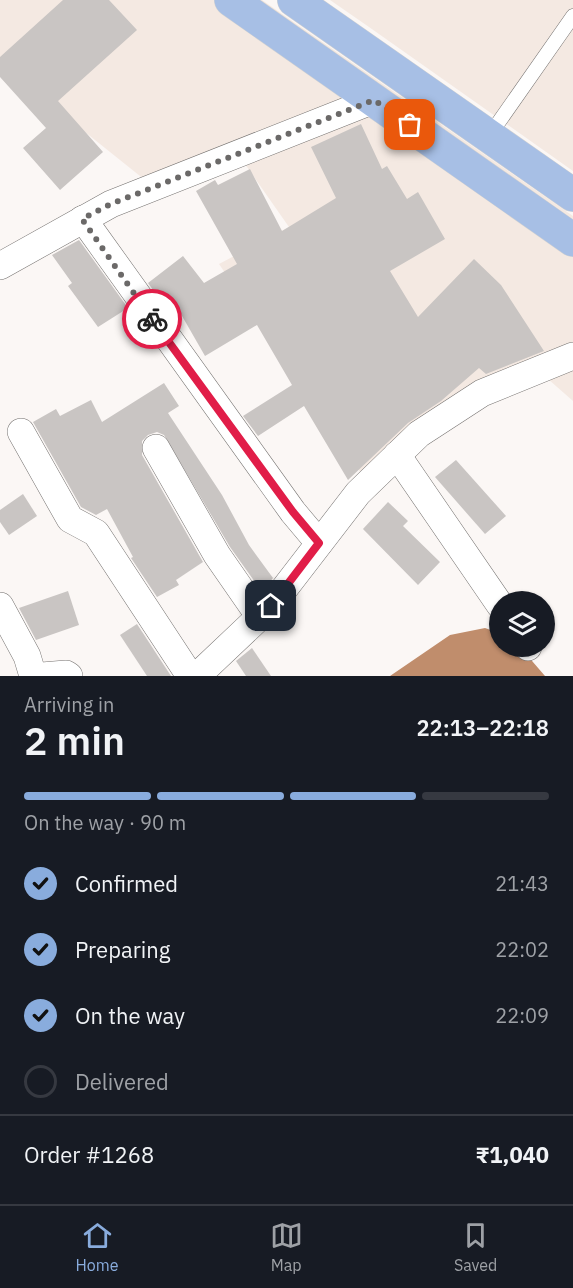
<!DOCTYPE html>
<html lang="en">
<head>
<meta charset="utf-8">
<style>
	:root { --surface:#171b24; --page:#242831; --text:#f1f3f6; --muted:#9ea1a6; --line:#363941; --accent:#89acdd }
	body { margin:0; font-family:"IBM Plex Sans",sans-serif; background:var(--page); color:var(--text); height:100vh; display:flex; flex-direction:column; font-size:22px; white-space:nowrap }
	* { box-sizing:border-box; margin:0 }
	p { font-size:20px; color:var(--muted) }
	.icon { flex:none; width:33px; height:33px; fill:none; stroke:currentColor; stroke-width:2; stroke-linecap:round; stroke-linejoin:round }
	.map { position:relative; height:676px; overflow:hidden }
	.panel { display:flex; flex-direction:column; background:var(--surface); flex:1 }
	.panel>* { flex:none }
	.buttons { position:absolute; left:489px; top:591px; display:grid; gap:12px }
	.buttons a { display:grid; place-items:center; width:66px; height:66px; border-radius:50%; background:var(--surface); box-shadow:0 2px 4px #0004; font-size:30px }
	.pin { position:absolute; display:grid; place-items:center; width:51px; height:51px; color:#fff; margin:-26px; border-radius:12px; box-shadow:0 3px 9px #0006 }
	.courier { position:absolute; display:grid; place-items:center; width:60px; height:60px; margin:-30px; border:4px solid #e11d48; border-radius:50%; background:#fff; color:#222; box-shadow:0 2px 8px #0007 }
	.head em { font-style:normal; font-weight:600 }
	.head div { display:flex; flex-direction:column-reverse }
	.head { display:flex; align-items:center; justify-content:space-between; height:102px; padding:0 24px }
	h1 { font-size:39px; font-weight:600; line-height:45px }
	.bar { display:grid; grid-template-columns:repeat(4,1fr); gap:9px 6px; align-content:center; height:72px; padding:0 24px }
	.bar i { height:8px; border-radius:4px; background:var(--line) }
	.bar .selected { background:var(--accent) }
	.bar p { grid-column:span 4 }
	.line { display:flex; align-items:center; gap:15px; padding:0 24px; border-top:2px solid var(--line) }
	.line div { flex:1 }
	ol { padding:0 24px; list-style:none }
	li { display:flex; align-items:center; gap:18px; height:66px }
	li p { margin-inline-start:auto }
	li .icon { padding:6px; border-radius:50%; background:var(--accent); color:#111; stroke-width:4 }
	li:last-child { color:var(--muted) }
	li i { width:33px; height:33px; border:3px solid var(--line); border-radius:50% }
	.menu { display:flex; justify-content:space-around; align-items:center; height:84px; border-top:2px solid var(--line); background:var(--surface); font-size:16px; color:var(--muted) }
	.menu a { display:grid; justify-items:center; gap:3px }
	.menu .selected { color:var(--accent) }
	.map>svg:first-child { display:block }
</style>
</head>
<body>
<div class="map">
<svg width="573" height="676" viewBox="0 0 573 676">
	<rect width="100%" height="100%" fill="#fbf7f5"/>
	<!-- built -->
	<g fill="#f4e9e2">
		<polygon points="0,0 262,0 573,216 573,347 363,476 219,264 289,227 238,154 155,188 0,64"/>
		<polygon points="330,0 573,0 573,171 369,27"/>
		<polygon points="573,370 573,401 548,379"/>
	</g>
	<!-- water -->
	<polygon fill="#c08d6c" points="485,628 499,633 500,646 520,647 545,676 390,676 450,635"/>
	<!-- building -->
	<g fill="#c9c5c3">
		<polygon points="63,0 109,0 137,30 58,101 103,152 60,190 23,148 46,128 0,77 0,57"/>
		<polygon points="361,124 382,169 387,166 407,199 418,192 445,239 390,271 418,317 474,259 501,285 544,351 486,374 479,368 441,401 408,423 348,480 304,406 258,436 243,416 292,385 257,325 205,356 174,302 166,308 148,283 183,256 204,283 237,264 196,191 215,180 218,185 250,169 282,231 336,198 311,147"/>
		<polygon points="79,240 128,308 98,327 68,286 72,283 52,255"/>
		<polygon points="164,383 179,406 168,413 222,495 249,545 273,578 262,592 230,547 164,435 157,432 148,435 142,441 142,455 203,562 176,580 179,585 157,597 131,558 133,557 107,509 96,515 81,507 33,422 56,409 60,416 91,400 102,422"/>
		<polygon points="456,460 506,516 485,534 435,477"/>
		<polygon points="23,494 37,516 9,535 0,522 0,510"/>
		<polygon points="388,502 408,521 403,526 440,562 418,585 363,529"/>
		<polygon points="68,591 79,625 36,640 19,608"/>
		<polygon points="137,624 171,676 147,676 120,635"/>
		<polygon points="252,648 271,676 246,676 236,661"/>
	</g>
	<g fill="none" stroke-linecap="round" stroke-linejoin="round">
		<!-- service casing -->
		<g stroke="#757270" stroke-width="15">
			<polyline id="service" points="489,136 573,16"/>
		</g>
		<!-- minor casing -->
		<g stroke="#757270" stroke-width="28">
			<g id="minor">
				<polyline points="83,219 293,512 319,543"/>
				<polyline points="0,266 111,204 374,100"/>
				<polyline points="21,432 70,519 96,533 190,676"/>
				<polyline points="156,448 217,555 260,617"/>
				<polyline points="397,455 500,605"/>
				<polyline points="0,606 27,656 33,676"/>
				<polyline points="527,646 528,647"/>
				<polyline points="42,676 66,674 69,676"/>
				<polyline points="197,676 271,606 358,493 419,434 482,393 573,356"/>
			</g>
		</g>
		<!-- primary casing -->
		<g stroke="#d2d2d2" stroke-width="34">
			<g id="primary">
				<polyline points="231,0 573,240"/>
				<polyline points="294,0 573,195"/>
			</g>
		</g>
		<!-- service -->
		<use href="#service" stroke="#fff" stroke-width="14"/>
		<!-- minor -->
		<use href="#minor" stroke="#fff" stroke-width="27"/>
		<!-- primary -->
		<use href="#primary" stroke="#a7bfe5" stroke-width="33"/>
	</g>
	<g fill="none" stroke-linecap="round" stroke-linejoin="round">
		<!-- done -->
		<polyline stroke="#6b6968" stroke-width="6" stroke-dasharray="0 10.8" points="152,319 82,219 111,204 374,100 410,125"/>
		<!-- route -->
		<polyline stroke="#e11d48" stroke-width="8" points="152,319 293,512 319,543 271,606"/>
	</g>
</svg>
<div class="buttons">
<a><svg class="icon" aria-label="layers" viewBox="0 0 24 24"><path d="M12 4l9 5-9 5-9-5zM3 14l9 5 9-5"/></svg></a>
</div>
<div class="pin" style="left:410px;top:125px;background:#ea580c"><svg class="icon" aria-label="bag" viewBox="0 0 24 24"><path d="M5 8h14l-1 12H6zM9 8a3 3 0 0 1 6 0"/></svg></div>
<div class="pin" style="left:271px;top:606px;background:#1f2937"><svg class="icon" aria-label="home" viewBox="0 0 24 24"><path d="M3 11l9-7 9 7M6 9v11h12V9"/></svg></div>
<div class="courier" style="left:152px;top:319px"><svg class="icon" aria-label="bike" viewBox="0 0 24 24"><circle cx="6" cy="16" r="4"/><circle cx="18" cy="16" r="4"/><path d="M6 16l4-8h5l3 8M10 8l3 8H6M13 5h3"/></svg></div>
</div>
<section class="panel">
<div class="head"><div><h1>2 min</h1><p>Arriving in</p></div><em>22:13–22:18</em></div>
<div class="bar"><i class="selected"></i><i class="selected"></i><i class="selected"></i><i></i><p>On the way · 90 m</p></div>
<ol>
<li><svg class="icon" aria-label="check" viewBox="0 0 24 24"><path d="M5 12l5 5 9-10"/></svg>Confirmed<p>21:43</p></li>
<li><svg class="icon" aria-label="check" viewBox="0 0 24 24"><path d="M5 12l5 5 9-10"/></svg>Preparing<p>22:02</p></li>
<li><svg class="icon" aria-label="check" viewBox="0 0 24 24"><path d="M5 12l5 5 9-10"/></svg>On the way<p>22:09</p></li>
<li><i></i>Delivered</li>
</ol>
<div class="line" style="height:78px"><div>Order #1268</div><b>₹1,040</b></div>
</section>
<nav class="menu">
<a class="selected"><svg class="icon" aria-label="home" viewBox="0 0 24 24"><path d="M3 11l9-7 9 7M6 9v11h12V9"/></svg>Home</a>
<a><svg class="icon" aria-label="map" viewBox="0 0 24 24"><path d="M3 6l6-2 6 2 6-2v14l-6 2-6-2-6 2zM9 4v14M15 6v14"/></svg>Map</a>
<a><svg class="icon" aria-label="saved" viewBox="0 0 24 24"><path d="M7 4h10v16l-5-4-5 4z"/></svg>Saved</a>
</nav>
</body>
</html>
